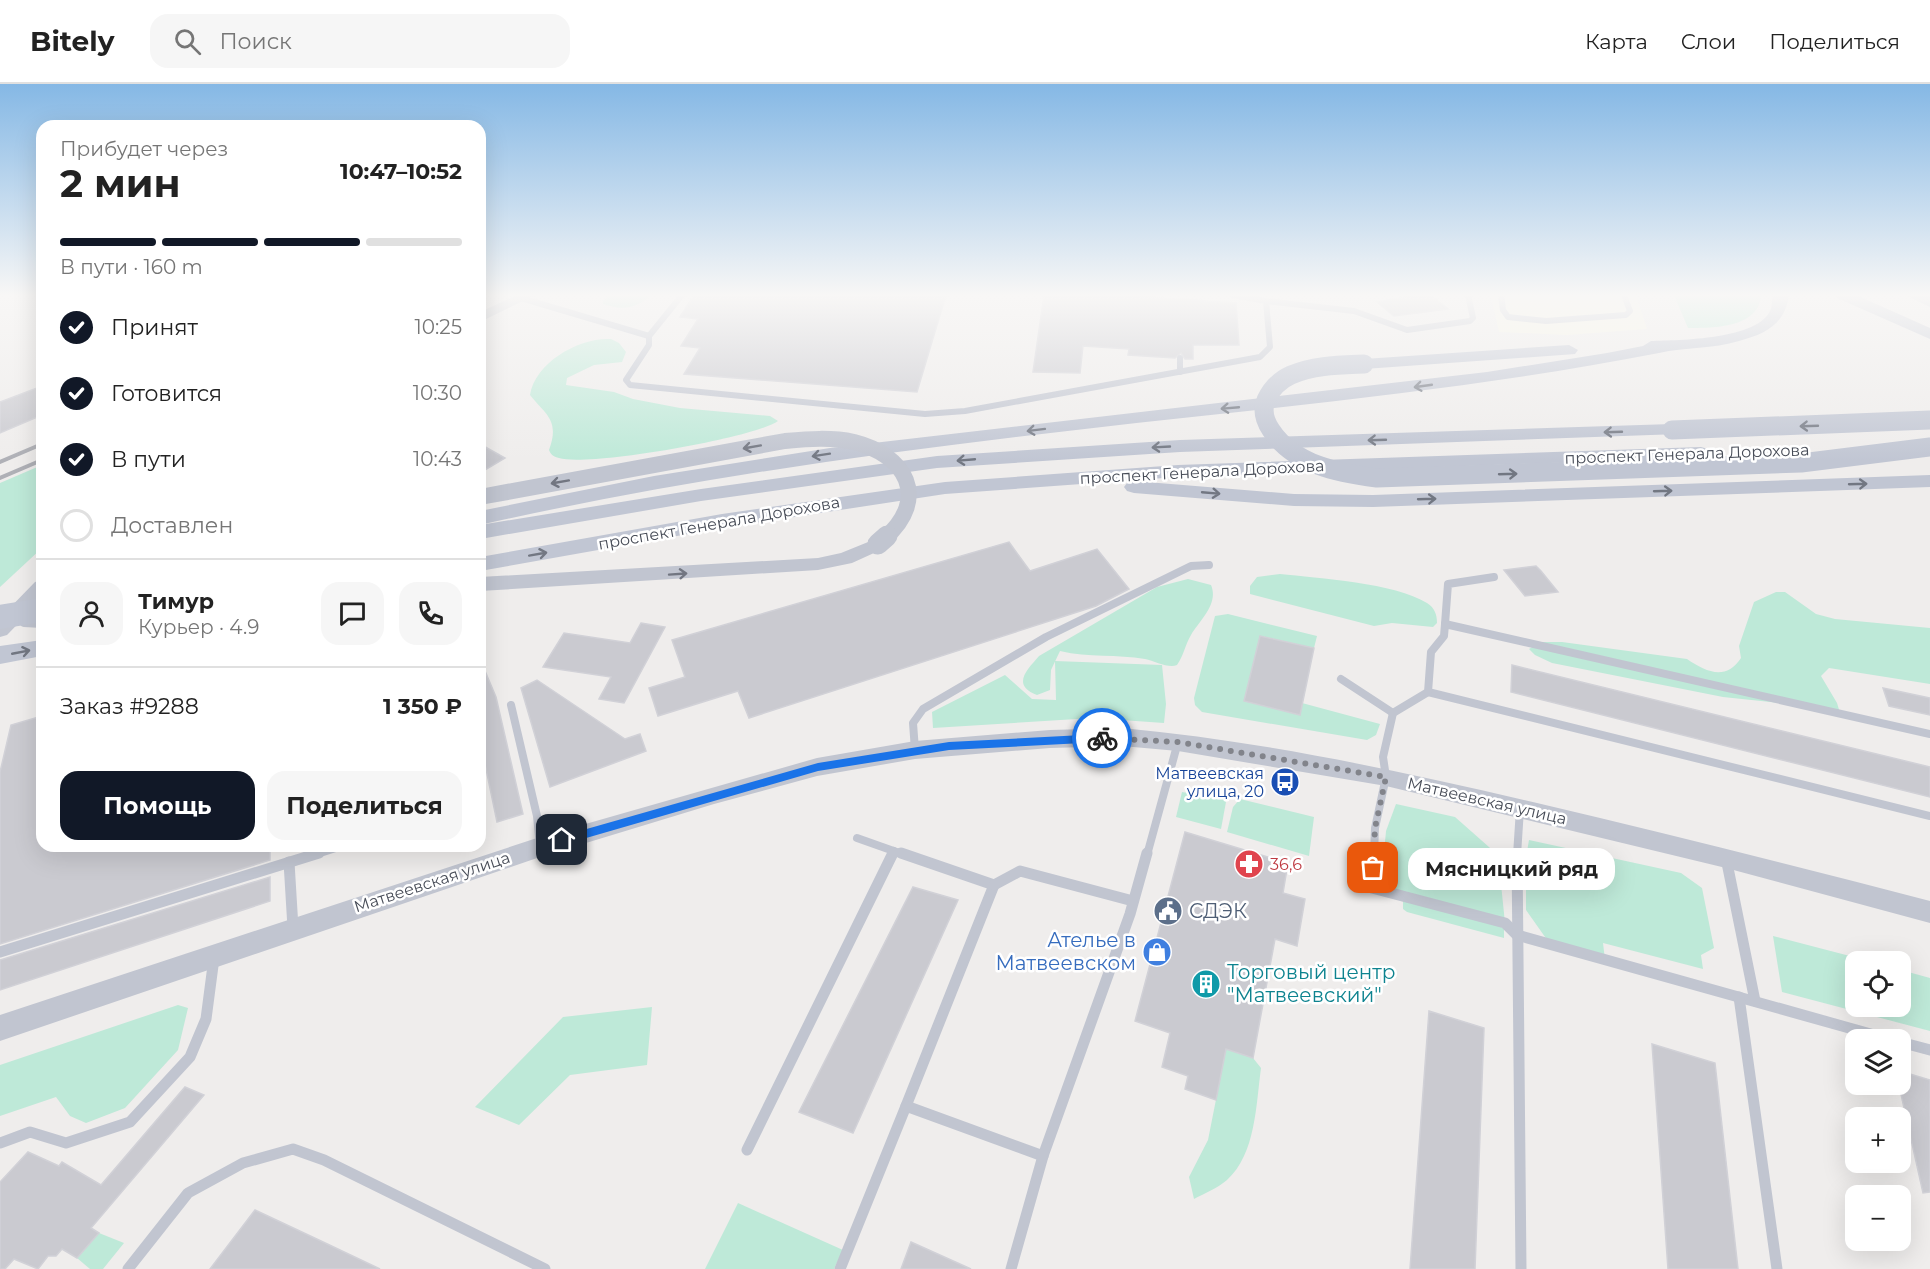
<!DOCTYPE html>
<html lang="ru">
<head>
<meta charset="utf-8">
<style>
	:root { --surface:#fff; --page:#f6f6f6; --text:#222; --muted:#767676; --line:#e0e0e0; --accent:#111827 }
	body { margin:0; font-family:Montserrat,sans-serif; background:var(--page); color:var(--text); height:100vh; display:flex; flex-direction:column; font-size:22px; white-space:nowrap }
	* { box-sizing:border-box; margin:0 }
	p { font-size:20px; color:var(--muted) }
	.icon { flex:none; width:33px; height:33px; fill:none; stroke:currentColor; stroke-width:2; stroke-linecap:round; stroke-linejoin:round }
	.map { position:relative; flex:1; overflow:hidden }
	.drawer { position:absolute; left:36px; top:36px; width:450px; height:732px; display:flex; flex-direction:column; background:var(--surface); border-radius:18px; box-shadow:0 6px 24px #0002 }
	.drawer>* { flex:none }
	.buttons { position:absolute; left:1845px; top:867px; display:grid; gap:12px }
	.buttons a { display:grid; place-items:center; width:66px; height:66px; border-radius:12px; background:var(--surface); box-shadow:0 6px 24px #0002; font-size:30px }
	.pin { position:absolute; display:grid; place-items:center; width:51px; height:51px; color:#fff; margin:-26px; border-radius:12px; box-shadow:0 3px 9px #0006 }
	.courier { position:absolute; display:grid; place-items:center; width:60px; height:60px; margin:-30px; border:4px solid #1a73e8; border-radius:50%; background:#fff; color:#222; box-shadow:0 2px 8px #0007 }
	.bubble { position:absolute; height:42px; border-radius:18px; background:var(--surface); box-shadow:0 6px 24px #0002; font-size:20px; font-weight:700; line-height:42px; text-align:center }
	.summary em { font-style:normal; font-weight:700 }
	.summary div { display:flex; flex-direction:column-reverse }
	.summary { display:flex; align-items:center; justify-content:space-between; height:102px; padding:0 24px }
	h1 { font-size:39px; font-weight:700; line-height:45px }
	.bar { display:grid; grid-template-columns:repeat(4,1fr); gap:9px 6px; align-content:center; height:72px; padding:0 24px }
	.bar i { height:8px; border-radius:4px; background:var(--line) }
	.bar .on { background:var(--accent) }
	.bar p { grid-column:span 4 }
	.line { display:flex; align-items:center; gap:15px; padding:0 24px; border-top:2px solid var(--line) }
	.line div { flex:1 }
	.round { display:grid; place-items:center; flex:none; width:63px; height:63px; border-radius:18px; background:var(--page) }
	ol { padding:0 24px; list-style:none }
	li { display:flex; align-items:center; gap:18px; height:66px }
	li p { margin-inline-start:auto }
	li .icon { padding:6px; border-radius:50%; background:var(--accent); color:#fff; stroke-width:4 }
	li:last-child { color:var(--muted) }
	li i { width:33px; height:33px; border:3px solid var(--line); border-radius:50% }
	.primary-button { display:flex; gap:12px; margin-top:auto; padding:12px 24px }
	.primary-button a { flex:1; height:69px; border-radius:18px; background:var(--accent); color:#fff; font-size:24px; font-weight:700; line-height:69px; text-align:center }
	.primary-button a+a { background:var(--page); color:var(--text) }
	header { display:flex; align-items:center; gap:36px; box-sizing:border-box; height:84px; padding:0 30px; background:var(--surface); border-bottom:2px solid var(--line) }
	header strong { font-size:28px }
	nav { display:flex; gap:33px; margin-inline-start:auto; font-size:21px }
	.search { width:420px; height:54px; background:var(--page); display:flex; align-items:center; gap:15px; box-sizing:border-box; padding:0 21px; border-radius:18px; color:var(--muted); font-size:22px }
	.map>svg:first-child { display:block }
</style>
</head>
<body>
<header>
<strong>Bitely</strong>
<div class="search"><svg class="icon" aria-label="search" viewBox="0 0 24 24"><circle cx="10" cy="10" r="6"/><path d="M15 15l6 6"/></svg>Поиск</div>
<nav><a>Карта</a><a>Слои</a><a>Поделиться</a></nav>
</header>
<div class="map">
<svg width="1930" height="1185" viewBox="0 0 1930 1185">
	<rect width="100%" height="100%" fill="#efedec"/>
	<!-- commercial -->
	<polygon fill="#f9f7e6" points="1491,211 1636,211 1647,245 1567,251 1499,248"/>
	<!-- green -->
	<g fill="#bee9d8">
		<path d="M609,211H652C636,224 623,227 603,220V217Z"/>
		<path d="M1674,211H1761C1759,244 1713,244 1688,244Z"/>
		<path d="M611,255L619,259L626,268L622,278L594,281L567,294L566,301L614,308L633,315L680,324L770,332L778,337C754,354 588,383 559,374C554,373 551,371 549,366C560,336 546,331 530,311C535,278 580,253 611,255Z"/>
		<polygon points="42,381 42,464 0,503 0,399"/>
		<path d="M1280,490C1318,494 1395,499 1427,519C1435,524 1437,531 1437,539L1433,543L1392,539L1374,542L1250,510V502L1257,493Z"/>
		<path d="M1188,495L1211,501C1219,520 1200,536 1191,551C1185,561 1184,571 1177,581C1169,585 1155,577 1145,575C1117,570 1089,574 1060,567L1051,586L1050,606L1037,611C1011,601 1027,586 1039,572L1157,503Z"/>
		<path d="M1776,508H1785L1816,530L1835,535L1930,544V600L1829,584L1821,592L1837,619L1841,632L1789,620L1723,613L1552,579L1535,571L1529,565L1541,558H1562L1687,575C1706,588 1726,597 1741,574L1739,562L1754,518Z"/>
		<polygon points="1228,530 1317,552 1314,564 1261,552 1245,617 1300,631 1302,619 1380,640 1376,651 1367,656 1202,628 1195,621 1194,614 1215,532"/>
		<polygon points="1055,577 1162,581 1166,620 1164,639 1093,634 933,644 932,628 1005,591 1032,615 1056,616"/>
		<polygon points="1182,708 1223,715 1226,718 1221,745 1176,733"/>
		<polygon points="1240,715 1314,733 1309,772 1227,748 1233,723"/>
		<polygon points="1396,720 1455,733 1498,771 1505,839 1396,810 1382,790 1386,747"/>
		<polygon points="1529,756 1681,789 1702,804 1714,864 1701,871 1703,885 1603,859 1605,876 1550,860 1526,826 1526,773"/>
		<polygon points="1403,817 1500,842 1504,845 1504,854 1407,828 1403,825"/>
		<polygon points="1773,852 1869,877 1856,878 1856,922 1900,922 1901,886 1930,894 1930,947 1782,908"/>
		<polygon points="178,921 188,924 178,966 125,1024 86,1039 70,1032 56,1013 0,1032 0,981"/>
		<polygon points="652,923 647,981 570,991 519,1041 475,1023 563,933"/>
		<path d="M1226,965L1253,974L1261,984C1256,1020 1256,1070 1227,1096C1218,1104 1205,1109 1194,1115L1189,1093L1208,1056Z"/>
		<polygon points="738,1119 843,1166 834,1185 705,1185"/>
		<polygon points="99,1149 124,1159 103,1185 90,1185 77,1174"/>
	</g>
	<!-- building -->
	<g fill="#cacad0" stroke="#d1d1d7" stroke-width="1.5">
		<polygon points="694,211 946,211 917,308 684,290 700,264 681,262 698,235 680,233"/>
		<polygon points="1044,211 1119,211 1236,219 1239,261 1193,261 1193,275 1185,275 1181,269 1175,274 1128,271 1129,265 1083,262 1080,289 1033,288"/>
		<polygon points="1418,211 1431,211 1448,225 1394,232 1377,218"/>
		<polygon points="42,302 42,331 0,349 0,318"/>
		<polygon points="480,360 505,374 480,389"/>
		<polygon points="1009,458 1030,487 1097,465 1129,505 1096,522 749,634 738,607 658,632 649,604 685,593 672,556"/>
		<polygon points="1536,482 1541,487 1558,508 1525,512 1504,486"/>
		<polygon points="641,539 665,543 624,619 599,615 611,593 543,583 564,549 630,559"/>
		<polygon points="1260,552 1314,564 1300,631 1244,617"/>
		<polygon points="480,575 496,613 523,730 497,738 480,656"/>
		<polygon points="1512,581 1930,683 1930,713 1511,608"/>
		<polygon points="537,596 625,655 640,650 646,667 550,703 521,604"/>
		<polygon points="1883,604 1930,614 1930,631 1889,622"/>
		<polygon points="42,632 42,762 270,762 270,776 0,860 0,688 11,641"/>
		<polygon points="1185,748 1288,779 1283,809 1305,815 1297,862 1275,855 1253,974 1226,965 1216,1016 1185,1005 1188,992 1162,983 1170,949 1135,937"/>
		<polygon points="270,793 270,817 0,906 0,876"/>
		<polygon points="913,803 958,816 853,1049 799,1028"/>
		<polygon points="1429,927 1484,944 1475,1185 1410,1185"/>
		<polygon points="1652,960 1715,979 1738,1185 1668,1185"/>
		<polygon points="1900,987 1930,996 1930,1108 1923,1109 1900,1006"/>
		<polygon points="185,1003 204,1011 91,1144 99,1149 77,1174 62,1165 56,1172 48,1172 38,1185 14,1175 5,1185 0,1185 0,1098 28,1068 59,1082 62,1078 101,1101"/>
		<polygon points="255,1126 321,1157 380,1185 210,1185"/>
		<polygon points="911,1158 971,1185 901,1185"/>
	</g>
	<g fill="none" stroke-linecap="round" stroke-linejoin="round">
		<!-- service-far2 -->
		<g stroke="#c1c5d0" stroke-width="6">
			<polyline points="682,211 649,252 649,261 626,296 630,301 925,330 965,327 1260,273 1270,263 1266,217 1233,211"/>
			<polyline points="1501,211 1503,226 1508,233 1546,237 1626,231 1630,227 1624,211"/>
			<polyline points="521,214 649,252"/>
			<polyline points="1266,217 1354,227 1407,246 1470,237 1473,234 1468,211"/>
			<polyline points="1180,274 1180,288"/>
		</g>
		<!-- service-far1 -->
		<g stroke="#c1c5d0" stroke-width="8">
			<polyline points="24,539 42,540"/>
			<polyline points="1445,540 1448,500 1494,493"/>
			<polyline points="1341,595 1393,629"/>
			<polyline points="1428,608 1930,732"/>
			<polyline points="511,621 537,732 540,762"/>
			<polyline points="915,666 913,639 923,625 1046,553 1191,482 1209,481"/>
			<polyline points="857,754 905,771"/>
			<polyline points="314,771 342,762"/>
			<polyline points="892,771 894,767"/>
			<polyline points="1147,771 1178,658"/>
			<polyline points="1374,771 1375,744 1386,693 1383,673 1393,629 1428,608 1431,568 1444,552 1445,540 1930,650"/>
			<polyline points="1517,771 1520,725"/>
		</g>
		<!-- service -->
		<g stroke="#c1c5d0" stroke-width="11">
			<polyline points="901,769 994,801 906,1022"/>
			<polyline points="1374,769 1372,804 1505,839 1517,851 1892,956"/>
			<polyline points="1517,769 1521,1185"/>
			<polyline points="1726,774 1755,917"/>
			<polyline points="289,778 293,844"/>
			<polyline points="994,801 1020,787 1133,817"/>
			<polyline points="0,868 319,769"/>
			<polyline points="1739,913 1777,1185"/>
			<polyline points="1900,958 1930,966"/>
			<polyline points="0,1059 30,1048 66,1059 130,1038 190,973 206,935 214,874"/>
			<polyline points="747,1066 893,769"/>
			<polyline points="128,1185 188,1109 243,1079 293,1065 324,1076 545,1185"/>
			<polyline points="840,1185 906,1022 1043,1072"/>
			<polyline points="1011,1185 1043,1072 1130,830 1147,769"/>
		</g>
		<!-- tertiary -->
		<g fill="#c1c5d0" fill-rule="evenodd">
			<polygon points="517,211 535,211 480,238 480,228"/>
			<polygon points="878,454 885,456 887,460 885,464 852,479 818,486 480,507 480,493 818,474 841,469"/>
			<polygon points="42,496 42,515 7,551 0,553 0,534 35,498"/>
			<path d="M1122,644C1262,657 1400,687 1537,719C1669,750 1799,783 1930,817V839L1726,784L1386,702L1178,667L1122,662L1050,664L915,675L817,692L714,720L540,773L0,957V931L540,753L817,674L915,657L1050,646Z"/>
		</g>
		<!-- secondary -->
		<g fill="#c1c6d3" fill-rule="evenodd">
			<path d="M1773,211H1789C1785,240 1766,250 1739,257C1713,265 1685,263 1659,269C1526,295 1391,311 1257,326C996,354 736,383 480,441V427L654,392L830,364L1487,288L1607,269L1643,262L1651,257C1679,256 1759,256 1771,225C1772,221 1772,215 1773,211Z"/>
			<polygon points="1835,211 1856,211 1930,244 1930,255 1837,214"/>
			<polygon points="1905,211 1930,212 1930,223"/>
			<polygon points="1569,261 1578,266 1575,270 1364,285 1355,280 1364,275"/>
			<polygon points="1672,340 1681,346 1679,350 1180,368 937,384 701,417 486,454 480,452 480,442 486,440 701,405 937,372 1180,356"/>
			<polygon points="1701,363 1708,365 1711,369 1708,373 1178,393 945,410 722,444 480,487 480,473 722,430 945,398 1178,381"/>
			<polygon points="1930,391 1930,403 1373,423 1294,422 1134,409 1127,407 1124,403 1127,399 1134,397 1294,410 1373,411"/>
			<polygon points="42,556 42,572 0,580 0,562"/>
		</g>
		<!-- rail -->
		<g stroke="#afb0b6" stroke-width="4">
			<polyline points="0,378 42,360"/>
			<polyline points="0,394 42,376"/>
		</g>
		<!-- tertiary-bridge-far1 -->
		<path stroke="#c1c5d0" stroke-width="16" d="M480,413L785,357C808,355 831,353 854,358C906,371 930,414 885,454"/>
		<!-- tertiary-bridge -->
		<polyline stroke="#c1c5d0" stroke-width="21" points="878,460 887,452"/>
		<!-- secondary-bridge-far1 -->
		<g stroke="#c1c6d3" stroke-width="19">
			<path d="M1364,280C1340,281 1314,281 1291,291C1280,296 1271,305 1266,316C1262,326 1265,337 1271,346C1294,381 1339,389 1377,394L1801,379L1930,363"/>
			<polyline points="1672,346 1930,336"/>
		</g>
		<!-- secondary-bridge -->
		<polyline stroke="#c1c6d3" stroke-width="24" points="0,533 42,526"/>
	</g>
	<!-- one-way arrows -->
	<defs><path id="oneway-shaft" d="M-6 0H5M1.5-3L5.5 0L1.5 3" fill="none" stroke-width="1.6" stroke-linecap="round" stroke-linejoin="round" transform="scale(1.5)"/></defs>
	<g stroke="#727782">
		<use href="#oneway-shaft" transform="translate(1423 302) rotate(172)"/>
		<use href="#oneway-shaft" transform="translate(1230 324) rotate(175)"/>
		<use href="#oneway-shaft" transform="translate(1809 342) rotate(178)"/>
		<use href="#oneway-shaft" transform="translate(1036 346) rotate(173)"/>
		<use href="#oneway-shaft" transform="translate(1613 348) rotate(178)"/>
		<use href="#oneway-shaft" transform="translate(1377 356) rotate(178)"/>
		<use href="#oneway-shaft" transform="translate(1161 363) rotate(177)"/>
		<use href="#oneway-shaft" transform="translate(821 371) rotate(171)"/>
		<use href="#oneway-shaft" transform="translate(966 376) rotate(175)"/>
		<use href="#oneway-shaft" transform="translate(1508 390) rotate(-2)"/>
		<use href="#oneway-shaft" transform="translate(1858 400) rotate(-2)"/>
		<use href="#oneway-shaft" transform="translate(1663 407) rotate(-2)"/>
		<use href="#oneway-shaft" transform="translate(1211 409) rotate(5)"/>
		<use href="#oneway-shaft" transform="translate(1427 415) rotate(-2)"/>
		<use href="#oneway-shaft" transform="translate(538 470) rotate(-10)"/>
		<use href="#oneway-shaft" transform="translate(21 568) rotate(-11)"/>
	</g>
	<g stroke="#727681">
		<use href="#oneway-shaft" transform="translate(752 363) rotate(170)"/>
		<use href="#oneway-shaft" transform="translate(560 398) rotate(170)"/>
		<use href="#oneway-shaft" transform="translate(678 490) rotate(-4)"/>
	</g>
	<!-- sky -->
	<linearGradient id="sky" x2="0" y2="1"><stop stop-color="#85b8e5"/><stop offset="0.56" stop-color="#f8f7f6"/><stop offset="1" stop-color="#f8f7f6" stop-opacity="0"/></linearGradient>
	<rect width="1930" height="377" fill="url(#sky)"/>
	<!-- route -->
	<polygon fill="#1a73e8" points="1102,650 1107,654 1102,658 949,666 818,687 562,761 556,756 562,752 818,679 949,658"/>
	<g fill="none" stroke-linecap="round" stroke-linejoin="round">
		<!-- done -->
		<polyline stroke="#82848b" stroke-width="6" stroke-dasharray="0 10.8" points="1102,654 1178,658 1386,693 1375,744 1373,784"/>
	</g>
	<!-- icons -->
	<defs>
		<g id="bus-disc" transform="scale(1.5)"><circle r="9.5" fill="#1a4fb4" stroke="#fff"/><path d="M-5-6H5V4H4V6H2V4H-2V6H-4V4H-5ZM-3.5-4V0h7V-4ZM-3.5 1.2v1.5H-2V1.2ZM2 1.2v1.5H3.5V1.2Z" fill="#fff"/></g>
		<g id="pharmacy-disc" transform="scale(1.5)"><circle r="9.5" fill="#e0444e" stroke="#fff"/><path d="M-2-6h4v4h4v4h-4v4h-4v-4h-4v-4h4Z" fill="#fff"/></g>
		<g id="civic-disc" transform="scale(1.5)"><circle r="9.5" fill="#5c6f8a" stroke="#fff"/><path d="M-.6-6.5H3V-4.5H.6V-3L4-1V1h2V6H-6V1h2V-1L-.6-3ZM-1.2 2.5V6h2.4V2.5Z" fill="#fff"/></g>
		<g id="shop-disc" transform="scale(1.5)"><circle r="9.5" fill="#3f7fe0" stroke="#fff"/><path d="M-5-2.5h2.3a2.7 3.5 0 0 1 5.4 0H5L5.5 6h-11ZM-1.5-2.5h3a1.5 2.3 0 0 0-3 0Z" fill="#fff"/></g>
		<g id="building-disc" transform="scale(1.5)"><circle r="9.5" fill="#0f9aa8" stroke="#fff"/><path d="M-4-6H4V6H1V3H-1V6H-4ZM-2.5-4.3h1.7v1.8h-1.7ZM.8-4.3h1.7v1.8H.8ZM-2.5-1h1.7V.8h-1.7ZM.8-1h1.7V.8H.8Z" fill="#fff"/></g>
	</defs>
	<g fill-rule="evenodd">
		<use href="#bus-disc" x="1285" y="698"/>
		<use href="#pharmacy-disc" x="1249" y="780"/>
		<use href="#civic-disc" x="1168" y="827"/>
		<use href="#shop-disc" x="1157" y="868"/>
		<use href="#building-disc" x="1206" y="900"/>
	</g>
	<g text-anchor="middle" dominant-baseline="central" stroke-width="5" stroke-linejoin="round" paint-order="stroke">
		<!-- street labels -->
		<g font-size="16" fill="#474c57" stroke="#fff">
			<text transform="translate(1687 370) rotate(-2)">проспект Генерала Дорохова</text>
			<text transform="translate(1202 388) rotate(-3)">проспект Генерала Дорохова</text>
			<text transform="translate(719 439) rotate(-10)">проспект Генерала Дорохова</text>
			<text transform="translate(1487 717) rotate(13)">Матвеевская улица</text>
			<text transform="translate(432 798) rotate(-18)">Матвеевская улица</text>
		</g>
		<!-- transit labels -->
		<g font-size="16" fill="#164399" stroke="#fff" text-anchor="end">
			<text x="1264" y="689">Матвеевская<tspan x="1264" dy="18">улица, 20</tspan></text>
		</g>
		<!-- health labels -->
		<g font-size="16" fill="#be3a42" stroke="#fff" text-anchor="start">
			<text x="1270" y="780">36,6</text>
		</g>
		<!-- near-service labels -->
		<g font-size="20" fill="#4e5e75" stroke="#fff" text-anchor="start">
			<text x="1189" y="827">СДЭК</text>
		</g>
		<!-- near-shop labels -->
		<g font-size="20" fill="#366cbe" stroke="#fff" text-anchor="end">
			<text x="1136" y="856">Ателье в<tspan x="1136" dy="23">Матвеевском</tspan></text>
		</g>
		<!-- near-culture labels -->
		<g font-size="20" fill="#0d838f" stroke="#fff" text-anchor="start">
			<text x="1227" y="888">Торговый центр<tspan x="1227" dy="23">"Матвеевский"</tspan></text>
		</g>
	</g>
</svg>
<div class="buttons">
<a><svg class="icon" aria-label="locate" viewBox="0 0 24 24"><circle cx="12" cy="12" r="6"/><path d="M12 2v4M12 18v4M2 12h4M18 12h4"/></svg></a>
<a><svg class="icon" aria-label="layers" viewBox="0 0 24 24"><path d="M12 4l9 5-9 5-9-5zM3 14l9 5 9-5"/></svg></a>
<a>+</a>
<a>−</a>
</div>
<div class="pin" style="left:1373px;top:784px;background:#ea580c"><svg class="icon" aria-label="bag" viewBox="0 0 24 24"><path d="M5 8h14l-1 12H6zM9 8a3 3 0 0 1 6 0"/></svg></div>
<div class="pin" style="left:562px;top:756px;background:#1f2937"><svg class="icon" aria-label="home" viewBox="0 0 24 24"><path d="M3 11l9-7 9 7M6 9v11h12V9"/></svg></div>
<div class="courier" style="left:1102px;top:654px"><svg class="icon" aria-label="bike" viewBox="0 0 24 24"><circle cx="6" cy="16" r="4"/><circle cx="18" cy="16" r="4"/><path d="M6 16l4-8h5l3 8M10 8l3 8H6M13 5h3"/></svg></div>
<div class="bubble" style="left:1408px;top:764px;width:207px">Мясницкий ряд</div>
<section class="drawer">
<div class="summary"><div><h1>2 мин</h1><p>Прибудет через</p></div><em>10:47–10:52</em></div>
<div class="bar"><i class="on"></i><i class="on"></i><i class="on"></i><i></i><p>В пути · 160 m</p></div>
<ol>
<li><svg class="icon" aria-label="check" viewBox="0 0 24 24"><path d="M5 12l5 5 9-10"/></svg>Принят<p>10:25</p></li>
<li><svg class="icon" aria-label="check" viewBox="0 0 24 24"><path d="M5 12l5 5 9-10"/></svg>Готовится<p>10:30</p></li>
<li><svg class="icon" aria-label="check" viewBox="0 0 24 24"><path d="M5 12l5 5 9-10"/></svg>В пути<p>10:43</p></li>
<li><i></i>Доставлен</li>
</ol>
<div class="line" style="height:108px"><a class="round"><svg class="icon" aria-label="person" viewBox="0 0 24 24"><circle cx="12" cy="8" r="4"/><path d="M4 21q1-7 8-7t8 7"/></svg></a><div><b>Тимур</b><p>Курьер · 4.9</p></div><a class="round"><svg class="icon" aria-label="chat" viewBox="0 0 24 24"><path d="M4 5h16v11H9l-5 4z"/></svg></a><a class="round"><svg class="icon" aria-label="phone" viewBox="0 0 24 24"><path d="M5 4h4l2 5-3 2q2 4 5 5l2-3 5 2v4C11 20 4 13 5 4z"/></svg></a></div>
<div class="line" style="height:78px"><div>Заказ #9288</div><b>1 350 ₽</b></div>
<div class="primary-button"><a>Помощь</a><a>Поделиться</a></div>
</section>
</div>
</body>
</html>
